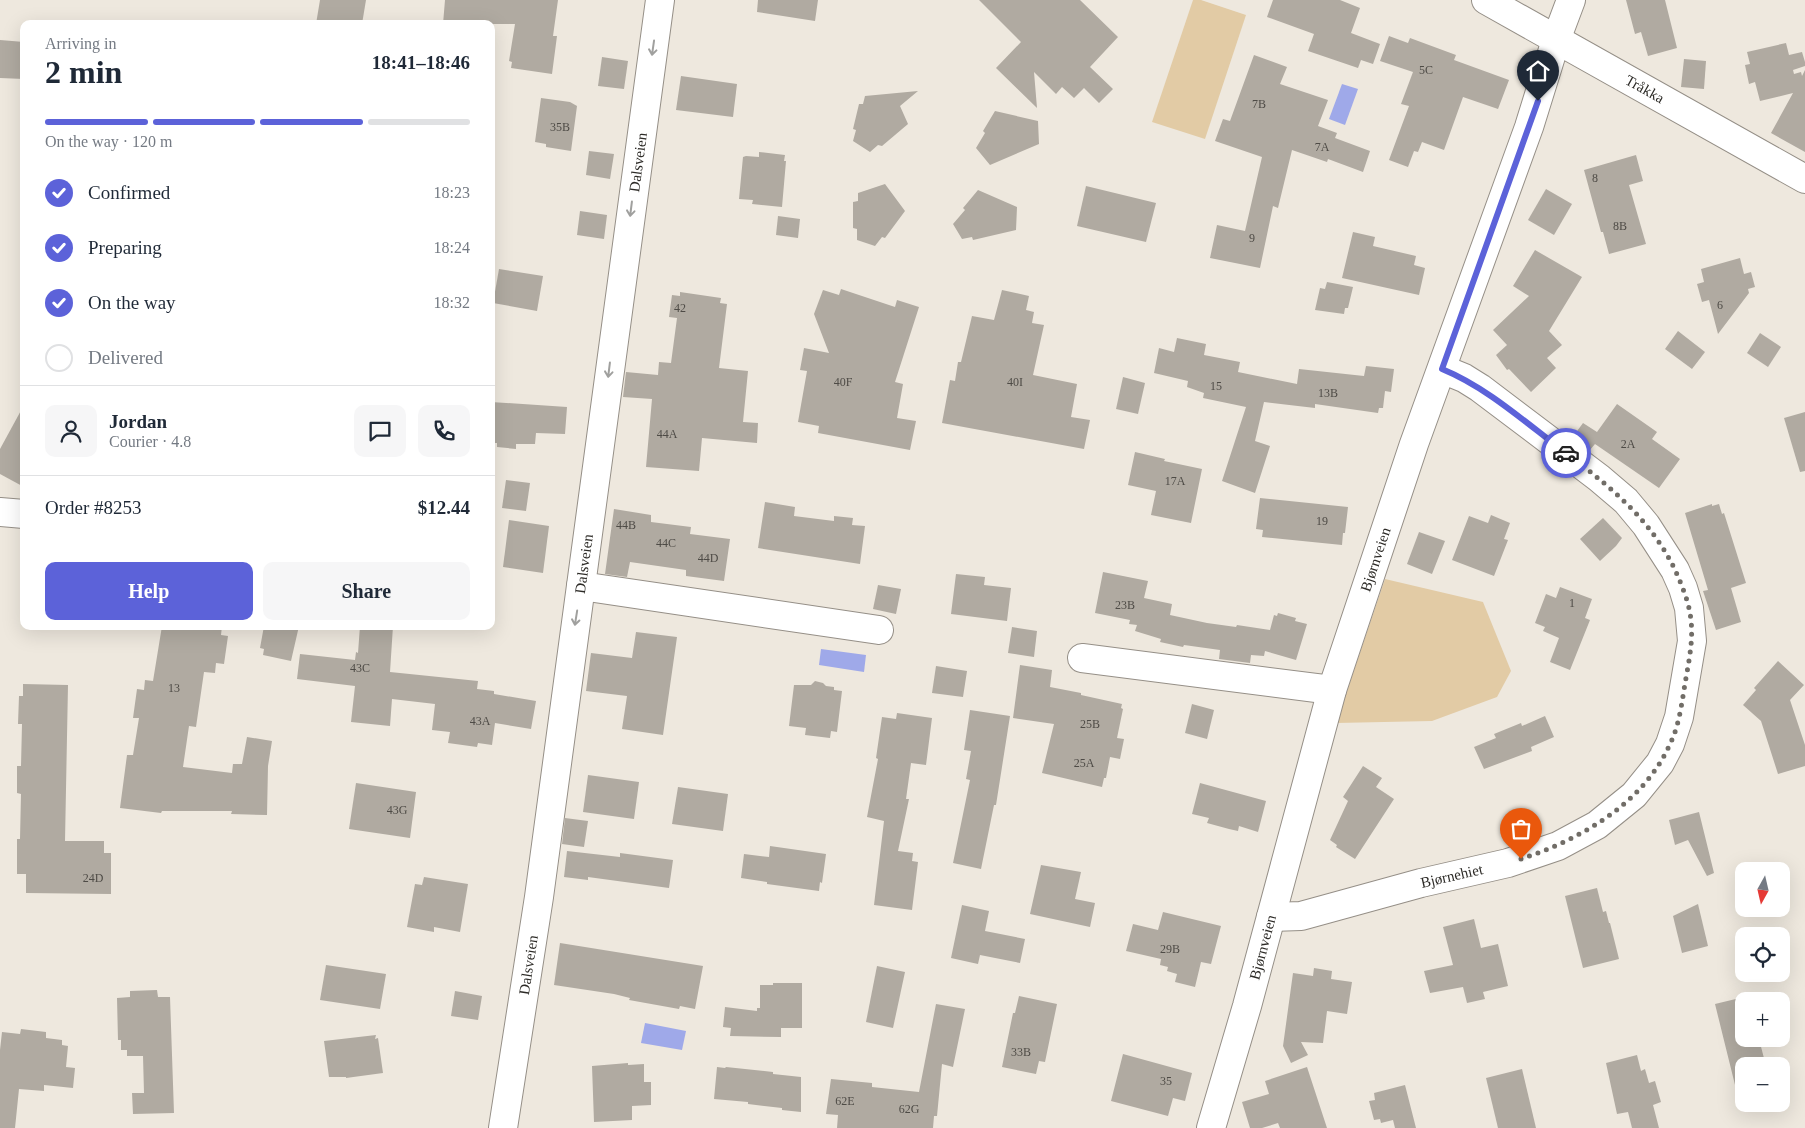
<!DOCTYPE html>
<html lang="en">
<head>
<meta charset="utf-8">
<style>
	:root { --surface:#fff; --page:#f6f6f7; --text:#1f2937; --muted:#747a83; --line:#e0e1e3; --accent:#5c62d9 }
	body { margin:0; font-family:Georgia,serif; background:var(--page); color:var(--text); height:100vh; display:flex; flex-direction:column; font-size:19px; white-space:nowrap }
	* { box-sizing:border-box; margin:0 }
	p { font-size:16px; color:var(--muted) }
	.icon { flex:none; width:28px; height:28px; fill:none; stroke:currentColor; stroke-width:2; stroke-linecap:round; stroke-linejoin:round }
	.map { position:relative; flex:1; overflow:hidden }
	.sheet { position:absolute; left:20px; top:20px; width:475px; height:610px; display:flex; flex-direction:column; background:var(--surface); border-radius:10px; box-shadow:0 5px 20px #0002 }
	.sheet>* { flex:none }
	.needle { width:32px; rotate:188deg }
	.fabs { position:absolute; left:1735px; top:862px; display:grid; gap:10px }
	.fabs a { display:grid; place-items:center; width:55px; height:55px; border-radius:10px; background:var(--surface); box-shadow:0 5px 20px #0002; font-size:25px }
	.pin { position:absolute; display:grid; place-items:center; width:42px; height:42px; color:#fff; margin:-51px -21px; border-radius:50% 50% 50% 0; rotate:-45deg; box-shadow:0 0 5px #0007 }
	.pin .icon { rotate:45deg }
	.courier { position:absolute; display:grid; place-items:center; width:50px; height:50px; margin:-25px; border:4px solid #5c62d9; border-radius:50%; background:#fff; color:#222; box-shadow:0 1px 6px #0007 }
	.headline em { font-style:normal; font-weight:700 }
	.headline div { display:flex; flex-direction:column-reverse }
	.headline { display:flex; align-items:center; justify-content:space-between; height:85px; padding:0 25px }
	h1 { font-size:32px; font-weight:700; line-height:38px }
	.bar { display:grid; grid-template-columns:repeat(4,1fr); gap:8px 5px; align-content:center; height:60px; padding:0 25px }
	.bar i { height:6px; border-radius:4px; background:var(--line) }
	.bar .active { background:var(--accent) }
	.bar p { grid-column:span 4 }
	.line { display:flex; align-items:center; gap:12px; padding:0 25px; border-top:1px solid var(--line) }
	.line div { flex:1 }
	.round { display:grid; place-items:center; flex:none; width:52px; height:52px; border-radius:10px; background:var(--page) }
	ol { padding:0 25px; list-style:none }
	li { display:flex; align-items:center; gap:15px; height:55px }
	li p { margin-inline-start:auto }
	li .icon { padding:5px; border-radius:50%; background:var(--accent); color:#fff; stroke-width:4 }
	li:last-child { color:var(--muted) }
	li i { width:28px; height:28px; border:2px solid var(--line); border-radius:50% }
	.primary-button { display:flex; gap:10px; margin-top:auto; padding:10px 25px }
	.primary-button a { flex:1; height:58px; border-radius:10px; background:var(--accent); color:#fff; font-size:20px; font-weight:700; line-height:58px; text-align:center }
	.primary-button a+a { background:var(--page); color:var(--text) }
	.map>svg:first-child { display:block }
</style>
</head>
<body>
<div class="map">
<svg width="1805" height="1128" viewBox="0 0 1805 1128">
	<rect width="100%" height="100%" fill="#eee8de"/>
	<!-- green -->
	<g fill="#e2cba5">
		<polygon points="1193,0 1201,0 1246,15 1205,139 1152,122"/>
		<polygon points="1385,579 1483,602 1511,671 1497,697 1432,721 1336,723"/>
	</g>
	<!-- water -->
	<g fill="#9fa9e9">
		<polygon points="1342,84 1358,89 1345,125 1329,119"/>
		<polygon points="821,649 866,655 864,672 819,665"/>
		<polygon points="645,1023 686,1031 682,1050 641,1043"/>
	</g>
	<!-- building -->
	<g fill="#b0aaa1">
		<polygon points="320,0 366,0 362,24 316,24"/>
		<polygon points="445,0 558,0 553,36 557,36 552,74 511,68 512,62 509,61 515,24 443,24"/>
		<polygon points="758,0 818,0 815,21 757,12"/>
		<polygon points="979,0 1080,0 1118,37 1090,67 1113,89 1099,103 1084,88 1074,98 1062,87 1056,94 1034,72 1037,108 996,68 1021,42"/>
		<polygon points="1273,0 1340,0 1360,8 1351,33 1380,44 1373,64 1361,60 1358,68 1308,51 1314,34 1267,17"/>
		<polygon points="1626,0 1665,0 1677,48 1648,56 1641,32 1635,34"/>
		<polygon points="1389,36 1408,43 1410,38 1456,55 1454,60 1509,80 1498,109 1463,97 1444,150 1422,142 1418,152 1414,151 1408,167 1389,160 1409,106 1401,104 1413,72 1380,61"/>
		<polygon points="0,40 24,42 24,79 0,78"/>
		<polygon points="1786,43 1789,55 1802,52 1805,62 1805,66 1793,70 1794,74 1801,72 1802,76 1805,70 1805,152 1771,133 1793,93 1760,101 1755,82 1749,84 1745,65 1750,64 1747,52"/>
		<polygon points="1254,55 1287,67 1280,84 1328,100 1318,126 1337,133 1335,138 1370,151 1363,172 1328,159 1327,162 1292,150 1278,208 1273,206 1260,268 1210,258 1217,225 1245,231 1262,157 1215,141 1223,119 1230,121"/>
		<polygon points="602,57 628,61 624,89 598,86"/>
		<polygon points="1684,59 1706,61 1704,89 1681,87"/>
		<polygon points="681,76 737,84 733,117 676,110"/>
		<polygon points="918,91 900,106 908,124 882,146 878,145 870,152 853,141 856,130 853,129 859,104 863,104 865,96"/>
		<polygon points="541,98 570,102 577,106 571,151 546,147 546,144 535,142"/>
		<polygon points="995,111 1038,121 1039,144 990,165 976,148 985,133 983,131"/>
		<polygon points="589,151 614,154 610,179 586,175"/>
		<polygon points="759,152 785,155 784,161 786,161 782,207 752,204 753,200 739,199 743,157 746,156 759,157"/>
		<polygon points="1636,155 1643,181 1629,185 1646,244 1609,254 1603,232 1601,232 1584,170"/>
		<polygon points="885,184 905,211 885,238 882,237 875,246 857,240 857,229 853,228 853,202 858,201 858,193"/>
		<polygon points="1086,186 1156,203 1146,242 1077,226"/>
		<polygon points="1546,189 1572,204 1554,235 1528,220"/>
		<polygon points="978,190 1017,207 1016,230 973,240 972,237 962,239 953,224 965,210 963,208"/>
		<polygon points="580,211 607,215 604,239 577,235"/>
		<polygon points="778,216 800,219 798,238 776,235"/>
		<polygon points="1353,232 1375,237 1373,246 1416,256 1414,265 1425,268 1419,295 1342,278"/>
		<polygon points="1535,250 1582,277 1549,331 1562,345 1547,358 1556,368 1531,392 1509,369 1507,370 1496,355 1507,345 1493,330 1529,296 1513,286"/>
		<polygon points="1740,258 1744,274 1751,272 1755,287 1748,289 1749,293 1718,334 1709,300 1702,302 1697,284 1704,282 1701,269"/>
		<polygon points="499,269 543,276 537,311 493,303"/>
		<polygon points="1327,282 1353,287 1348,308 1345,308 1344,314 1315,310 1320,288 1325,289"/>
		<polygon points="841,289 895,307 897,300 919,307 895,382 903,384 897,418 916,421 910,450 818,433 819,426 798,422 807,371 800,370 804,348 829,353 814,314 823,290 839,295"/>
		<polygon points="1002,290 1029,296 1026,310 1034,312 1032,323 1044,325 1033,375 1077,384 1071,417 1090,420 1084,449 942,423 950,380 955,381 958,362 961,362 972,316 994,320"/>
		<polygon points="680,292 721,298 720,303 727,304 719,368 748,371 743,422 758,423 757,443 702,438 699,471 646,467 652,399 623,397 626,372 658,375 659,362 671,363 677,318 669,317 672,295 680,296"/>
		<polygon points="1678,331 1705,352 1692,369 1665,349"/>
		<polygon points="1760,333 1781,347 1768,367 1747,353"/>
		<polygon points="1177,338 1206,344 1204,355 1240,362 1238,372 1297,384 1299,369 1364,376 1366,366 1394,369 1391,392 1385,391 1383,408 1379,408 1378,413 1315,404 1315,408 1264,402 1255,441 1270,446 1255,493 1222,481 1246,407 1203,398 1204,393 1187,387 1188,381 1154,373 1159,348 1174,352"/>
		<polygon points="1123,377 1145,383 1138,414 1116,409"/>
		<polygon points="491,402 567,407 565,434 536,433 535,444 516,444 516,449 497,447 497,443 491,443"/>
		<polygon points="1617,404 1657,432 1652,439 1680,459 1659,488 1595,444 1589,451 1572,438 1583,423 1597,432"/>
		<polygon points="24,405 24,487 0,474 0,449"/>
		<polygon points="1805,412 1805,471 1800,472 1784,418"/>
		<polygon points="1135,452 1165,459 1164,461 1202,469 1191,523 1151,515 1156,491 1128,485"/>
		<polygon points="506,480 530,483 526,511 502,508"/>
		<polygon points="1260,498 1348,507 1345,533 1343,533 1342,545 1262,537 1263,530 1256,529"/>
		<polygon points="765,502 795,507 794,516 834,521 834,516 853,518 852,525 865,526 860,564 758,548"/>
		<polygon points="1712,504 1712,506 1719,504 1722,514 1724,513 1746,583 1731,588 1741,622 1716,630 1703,591 1708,590 1685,513"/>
		<polygon points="614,509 651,515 651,522 691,527 690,534 730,539 724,581 686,576 686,570 630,562 627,577 605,574"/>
		<polygon points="1491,515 1510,523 1504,539 1508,540 1494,576 1452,560 1469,516 1488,523"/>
		<polygon points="1603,518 1622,538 1616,546 1600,561 1580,539"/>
		<polygon points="509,520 549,526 543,573 503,567"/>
		<polygon points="1419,532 1445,541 1432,574 1407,564"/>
		<polygon points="1103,572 1148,581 1144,598 1172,604 1170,615 1207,623 1236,627 1237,625 1270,630 1274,615 1277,616 1278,613 1296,618 1295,621 1307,624 1296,660 1265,651 1264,656 1251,655 1250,663 1219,659 1220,650 1184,645 1183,647 1160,642 1161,639 1135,631 1137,625 1129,624 1130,620 1095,613"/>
		<polygon points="956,574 985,577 984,585 1011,588 1007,621 951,614"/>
		<polygon points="878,585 901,589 896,614 873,609"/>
		<polygon points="1560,587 1592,599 1585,618 1590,620 1570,670 1550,662 1559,638 1543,631 1545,627 1535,623 1546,594 1556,598"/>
		<polygon points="162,626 222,626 221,635 228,636 224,664 216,663 215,673 204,672 196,727 189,726 183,767 232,773 233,764 242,764 247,737 272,741 268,766 267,815 231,814 232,811 162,811 161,813 120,808 127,755 133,755 139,718 133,718 137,689 144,690 145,680 153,681"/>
		<polygon points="264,626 299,626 291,661 263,655 264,649 260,648"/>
		<polygon points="360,626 393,626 390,672 478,681 477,689 494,691 494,694 536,701 531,729 495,723 492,745 478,743 477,747 448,743 450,732 432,730 435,704 392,699 390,726 351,722 355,686 297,679 300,654 355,660 356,652 358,653"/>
		<polygon points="1012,627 1037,631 1034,657 1008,653"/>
		<polygon points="636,632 677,637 663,735 622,729 627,696 586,691 591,653 632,658"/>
		<polygon points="1778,661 1804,685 1790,700 1805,745 1805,766 1778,774 1761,721 1743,705 1756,690 1754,688"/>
		<polygon points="1020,665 1052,670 1050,687 1081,693 1081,695 1122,704 1121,708 1123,709 1117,738 1124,739 1120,759 1110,757 1106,778 1104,778 1102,787 1042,773 1054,724 1013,718"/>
		<polygon points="936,666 967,671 963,697 932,693"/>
		<polygon points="815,681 823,683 826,686 834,687 834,690 842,691 837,732 831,731 830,738 805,735 806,728 789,726 794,685 811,685"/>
		<polygon points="23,684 68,685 65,841 104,841 104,853 111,853 111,894 26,893 26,874 17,874 17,839 20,839 21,794 17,793 17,766 21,766 22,724 18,724 19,696 23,696"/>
		<polygon points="1192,704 1214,710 1207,739 1185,733"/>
		<polygon points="970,710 1010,716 996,805 994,805 981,869 953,863 970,780 966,779 971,751 964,750"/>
		<polygon points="897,713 932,718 926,765 911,763 906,799 909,799 898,851 913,853 912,861 918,862 912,910 874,905 884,821 867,817 878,759 876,758 882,717 896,719"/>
		<polygon points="1545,716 1554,737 1531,747 1532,751 1484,769 1474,747 1496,738 1494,734 1521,723 1522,726"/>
		<polygon points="1363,766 1382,778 1376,787 1394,799 1355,859 1336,847 1337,845 1330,840 1348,801 1343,797"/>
		<polygon points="588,775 639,782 634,819 583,812"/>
		<polygon points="356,783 416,792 410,838 349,829"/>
		<polygon points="1200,783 1266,801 1258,832 1239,826 1238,831 1229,829 1207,823 1209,818 1192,814"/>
		<polygon points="678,787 728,794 723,831 672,824"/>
		<polygon points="1699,812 1714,873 1707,876 1688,840 1675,845 1669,820"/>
		<polygon points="565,818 588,821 584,847 562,844"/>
		<polygon points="770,846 826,854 822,883 820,882 819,891 767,884 767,882 741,878 744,854 769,857"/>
		<polygon points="567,851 620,857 620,853 673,860 669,888 588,877 588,880 564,877"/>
		<polygon points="1041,865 1081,872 1075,899 1095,903 1090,927 1030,914"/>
		<polygon points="424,877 468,884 460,932 434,927 434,932 407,927 415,884 422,885"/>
		<polygon points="1597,888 1603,912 1606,911 1609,923 1610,923 1619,959 1583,968 1565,896"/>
		<polygon points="1698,904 1708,946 1682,953 1673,916"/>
		<polygon points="962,905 989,911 985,931 1025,939 1020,963 980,955 978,964 951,958"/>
		<polygon points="1163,912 1221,926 1211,964 1201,962 1195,987 1175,982 1177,974 1167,971 1168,967 1160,965 1161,959 1126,951 1133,924 1158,930"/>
		<polygon points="1474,919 1481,948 1498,944 1508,986 1483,992 1485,999 1467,1003 1463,987 1430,993 1424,971 1453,965 1443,927"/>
		<polygon points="560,943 703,966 695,1009 680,1006 679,1009 629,1000 630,998 614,994 554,985"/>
		<polygon points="326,965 386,974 380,1009 320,1000"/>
		<polygon points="877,966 905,972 893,1028 866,1022"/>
		<polygon points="1314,968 1332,971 1331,979 1352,982 1347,1014 1327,1011 1323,1043 1301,1042 1308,1055 1291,1063 1283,1046 1293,973 1313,976"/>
		<polygon points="773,983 802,983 802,1028 781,1028 781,1037 730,1036 731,1028 723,1027 725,1007 757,1011 757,1008 760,1008 760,985 773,985"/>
		<polygon points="157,990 158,997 170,997 174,1113 133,1114 132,1093 144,1093 143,1056 127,1056 127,1050 121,1050 121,1040 118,1040 117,998 130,997 130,991"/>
		<polygon points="455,991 482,996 478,1020 451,1016"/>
		<polygon points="1019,996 1057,1004 1045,1062 1039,1061 1036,1074 1002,1067 1013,1013 1015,1013"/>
		<polygon points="1744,997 1744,1039 1759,1039 1766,1066 1744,1066 1744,1092 1737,1093 1715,1004"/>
		<polygon points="936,1004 965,1009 953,1067 942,1064 937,1116 934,1116 933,1128 837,1128 838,1115 826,1114 831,1079 872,1083 872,1087 919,1092"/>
		<polygon points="21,1029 46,1032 46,1038 62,1040 62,1045 68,1046 66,1067 75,1068 73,1088 44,1085 44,1091 19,1089 15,1128 0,1128 0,1050 2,1032 20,1034"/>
		<polygon points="376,1035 375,1039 378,1038 383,1073 346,1078 346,1077 329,1077 324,1041"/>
		<polygon points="1123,1054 1192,1073 1185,1101 1173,1098 1168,1116 1111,1101"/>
		<polygon points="1637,1055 1641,1071 1645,1069 1649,1083 1655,1081 1661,1102 1653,1105 1659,1128 1632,1128 1628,1112 1617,1114 1606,1063"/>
		<polygon points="628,1063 628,1065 644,1064 644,1082 651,1082 651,1105 632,1106 632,1120 594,1122 592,1066"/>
		<polygon points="717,1067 725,1068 726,1067 773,1072 773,1074 801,1077 801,1112 782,1110 782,1108 748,1104 748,1102 714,1099"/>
		<polygon points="1307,1067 1327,1128 1280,1128 1278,1123 1262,1128 1250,1128 1242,1102 1269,1094 1265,1081"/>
		<polygon points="1522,1069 1536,1128 1498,1128 1486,1078"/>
		<polygon points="1405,1085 1416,1128 1395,1128 1393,1120 1381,1123 1380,1119 1374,1120 1369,1101 1375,1100 1374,1093"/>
	</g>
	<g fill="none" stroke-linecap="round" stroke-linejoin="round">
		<!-- street casing -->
		<g stroke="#958f87" stroke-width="30">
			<g id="street">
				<polyline points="0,512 24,514"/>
				<polyline points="581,586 879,630"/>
				<polyline points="1082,658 1332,690"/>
				<path id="s1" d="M1271,917L1301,916L1421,883L1508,863L1558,846L1597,825L1634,795L1660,763L1670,744L1679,717L1692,641L1689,608L1683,588L1675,570L1646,525L1626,501L1599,478L1480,388L1464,378L1442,369"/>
				<path id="s2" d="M1211,1128L1247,1006L1332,690L1414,444L1529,127L1556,40L1571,0"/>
			</g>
		</g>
		<!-- secondary casing -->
		<g stroke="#958f87" stroke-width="30">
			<g id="secondary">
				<path id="s3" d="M1486,0L1805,179"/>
				<path id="s4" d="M503,1128L539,897L660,0"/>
			</g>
		</g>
		<!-- street -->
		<use href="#street" stroke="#fff" stroke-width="28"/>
		<!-- secondary -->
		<use href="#secondary" stroke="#fff" stroke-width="28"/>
	</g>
	<!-- one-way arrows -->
	<defs><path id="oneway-shaft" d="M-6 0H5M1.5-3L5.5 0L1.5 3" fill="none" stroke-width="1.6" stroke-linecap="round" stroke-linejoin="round" transform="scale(1.25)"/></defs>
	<g stroke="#a0a09e">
		<use href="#oneway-shaft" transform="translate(653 48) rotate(98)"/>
		<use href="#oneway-shaft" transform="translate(631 209) rotate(97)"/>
		<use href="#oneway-shaft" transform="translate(609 370) rotate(97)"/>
		<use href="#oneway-shaft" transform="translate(576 618) rotate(99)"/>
	</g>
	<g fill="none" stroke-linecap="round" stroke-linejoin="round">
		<!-- done -->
		<path stroke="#716d67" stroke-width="5" stroke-dasharray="0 9" d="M1521,859C1581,839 1643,804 1670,744C1680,724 1682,700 1686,678C1692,644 1696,622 1683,589C1661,528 1616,491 1566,453"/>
		<!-- route -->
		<path stroke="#5c62d9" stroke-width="6" d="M1538,101L1442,369C1488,388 1526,423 1566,453"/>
	</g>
	<g text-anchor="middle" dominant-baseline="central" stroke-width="5" stroke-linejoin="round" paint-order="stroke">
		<!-- number labels -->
		<g font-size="12" fill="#4e4b46">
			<text x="1426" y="70">5C</text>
			<text x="1259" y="104">7B</text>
			<text x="560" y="127">35B</text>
			<text x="1322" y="147">7A</text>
			<text x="1595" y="178">8</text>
			<text x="1620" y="226">8B</text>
			<text x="1252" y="238">9</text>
			<text x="1720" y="305">6</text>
			<text x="680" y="308">42</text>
			<text x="843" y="382">40F</text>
			<text x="1015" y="382">40I</text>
			<text x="1216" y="386">15</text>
			<text x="1328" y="393">13B</text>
			<text x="667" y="434">44A</text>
			<text x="1628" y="444">2A</text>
			<text x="1175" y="481">17A</text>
			<text x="1322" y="521">19</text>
			<text x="626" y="525">44B</text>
			<text x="666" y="543">44C</text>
			<text x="708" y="558">44D</text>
			<text x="1572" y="603">1</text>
			<text x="1125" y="605">23B</text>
			<text x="360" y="668">43C</text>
			<text x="174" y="688">13</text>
			<text x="480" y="721">43A</text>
			<text x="1090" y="724">25B</text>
			<text x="1084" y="763">25A</text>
			<text x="397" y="810">43G</text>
			<text x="93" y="878">24D</text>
			<text x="1170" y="949">29B</text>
			<text x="1021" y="1052">33B</text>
			<text x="1166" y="1081">35</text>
			<text x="845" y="1101">62E</text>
			<text x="909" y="1109">62G</text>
		</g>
		<!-- street labels -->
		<g font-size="15" fill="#2d2b27" stroke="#fbf5eb">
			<text stroke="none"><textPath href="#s3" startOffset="182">Tråkka</textPath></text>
			<text stroke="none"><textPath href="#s4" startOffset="975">Dalsveien</textPath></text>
			<text stroke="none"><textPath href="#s2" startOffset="592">Bjørnveien</textPath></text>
			<text stroke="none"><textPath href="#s4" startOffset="570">Dalsveien</textPath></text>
			<text stroke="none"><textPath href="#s1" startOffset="186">Bjørnehiet</textPath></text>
			<text stroke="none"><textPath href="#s2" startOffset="188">Bjørnveien</textPath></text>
			<text stroke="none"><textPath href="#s4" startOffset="165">Dalsveien</textPath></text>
		</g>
	</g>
</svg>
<div class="fabs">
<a><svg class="needle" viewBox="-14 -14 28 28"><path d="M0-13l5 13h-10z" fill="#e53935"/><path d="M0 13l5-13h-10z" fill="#747a83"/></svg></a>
<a><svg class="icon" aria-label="locate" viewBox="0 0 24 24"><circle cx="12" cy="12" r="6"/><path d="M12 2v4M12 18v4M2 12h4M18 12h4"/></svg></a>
<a>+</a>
<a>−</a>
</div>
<div class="pin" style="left:1521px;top:859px;background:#ea580c"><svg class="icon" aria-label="bag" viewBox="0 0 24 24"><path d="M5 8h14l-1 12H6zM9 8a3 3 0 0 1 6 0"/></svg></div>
<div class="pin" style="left:1538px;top:101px;background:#1f2937"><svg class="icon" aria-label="home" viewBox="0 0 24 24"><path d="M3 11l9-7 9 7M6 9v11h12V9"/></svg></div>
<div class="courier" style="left:1566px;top:453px"><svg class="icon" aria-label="car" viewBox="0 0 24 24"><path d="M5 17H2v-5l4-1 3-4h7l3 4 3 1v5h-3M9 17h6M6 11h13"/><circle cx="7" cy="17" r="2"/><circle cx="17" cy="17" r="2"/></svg></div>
<section class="sheet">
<div class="headline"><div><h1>2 min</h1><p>Arriving in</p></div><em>18:41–18:46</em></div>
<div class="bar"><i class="active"></i><i class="active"></i><i class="active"></i><i></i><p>On the way · 120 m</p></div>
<ol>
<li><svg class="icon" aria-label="check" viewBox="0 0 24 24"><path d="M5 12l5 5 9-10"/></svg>Confirmed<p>18:23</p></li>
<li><svg class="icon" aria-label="check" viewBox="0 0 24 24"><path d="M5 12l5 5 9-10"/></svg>Preparing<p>18:24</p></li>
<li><svg class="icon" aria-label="check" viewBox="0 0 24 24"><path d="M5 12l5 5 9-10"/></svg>On the way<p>18:32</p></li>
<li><i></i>Delivered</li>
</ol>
<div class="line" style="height:90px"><a class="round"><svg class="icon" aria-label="person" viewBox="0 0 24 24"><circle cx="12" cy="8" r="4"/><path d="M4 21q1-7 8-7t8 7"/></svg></a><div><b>Jordan</b><p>Courier · 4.8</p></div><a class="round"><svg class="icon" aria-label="chat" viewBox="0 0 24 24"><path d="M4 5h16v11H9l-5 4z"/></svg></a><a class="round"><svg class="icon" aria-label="phone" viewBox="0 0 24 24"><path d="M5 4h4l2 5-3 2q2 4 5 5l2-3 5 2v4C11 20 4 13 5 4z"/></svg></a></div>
<div class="line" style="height:65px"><div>Order #8253</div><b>$12.44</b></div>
<div class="primary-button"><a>Help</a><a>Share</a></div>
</section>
</div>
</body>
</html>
